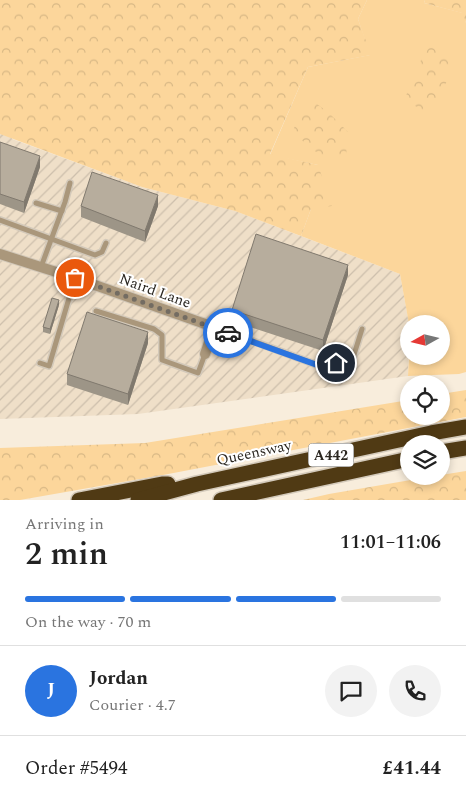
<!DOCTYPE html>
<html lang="en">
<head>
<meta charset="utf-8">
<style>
	:root { --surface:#fff; --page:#f2f2f2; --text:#222; --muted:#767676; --line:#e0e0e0; --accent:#2a74e0 }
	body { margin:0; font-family:Spectral,serif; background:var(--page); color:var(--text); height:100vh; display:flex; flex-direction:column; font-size:19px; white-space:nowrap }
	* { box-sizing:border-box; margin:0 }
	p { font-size:16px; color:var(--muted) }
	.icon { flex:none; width:28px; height:28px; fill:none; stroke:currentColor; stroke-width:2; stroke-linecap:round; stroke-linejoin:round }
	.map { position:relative; height:500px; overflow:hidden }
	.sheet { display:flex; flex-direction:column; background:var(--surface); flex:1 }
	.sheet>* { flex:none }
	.needle { width:32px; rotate:262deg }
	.fabs { position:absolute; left:400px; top:315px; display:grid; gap:10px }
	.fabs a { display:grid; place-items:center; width:50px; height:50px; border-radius:50%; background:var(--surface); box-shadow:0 2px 8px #0003; font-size:25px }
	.pin { position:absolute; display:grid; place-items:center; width:42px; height:42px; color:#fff; margin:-21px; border:2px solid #fff; border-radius:50%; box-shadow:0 1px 5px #0007 }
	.courier { position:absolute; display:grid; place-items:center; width:50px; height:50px; margin:-25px; border:4px solid #2a74e0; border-radius:50%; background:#fff; color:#222; box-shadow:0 1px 6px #0007 }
	.overview em { font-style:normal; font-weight:600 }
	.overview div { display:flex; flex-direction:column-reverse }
	.overview { display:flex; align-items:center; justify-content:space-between; height:85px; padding:0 25px }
	h1 { font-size:32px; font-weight:600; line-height:38px }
	.bar { display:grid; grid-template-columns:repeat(4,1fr); gap:8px 5px; align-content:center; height:60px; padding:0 25px }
	.bar i { height:6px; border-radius:4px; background:var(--line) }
	.bar .on { background:var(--accent) }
	.bar p { grid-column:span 4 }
	.line { display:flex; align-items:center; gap:12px; padding:0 25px; border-top:1px solid var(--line) }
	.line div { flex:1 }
	.round { display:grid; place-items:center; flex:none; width:52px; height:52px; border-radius:26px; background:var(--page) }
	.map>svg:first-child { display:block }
</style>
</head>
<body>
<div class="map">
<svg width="466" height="500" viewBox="0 0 466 500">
	<defs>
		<pattern id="industrial-furrows" width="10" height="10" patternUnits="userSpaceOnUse" patternTransform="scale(1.25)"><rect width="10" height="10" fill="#efdfc8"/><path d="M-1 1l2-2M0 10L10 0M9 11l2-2" fill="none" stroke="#cdbfac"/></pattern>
		<pattern id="forest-crowns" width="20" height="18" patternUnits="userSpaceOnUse" patternTransform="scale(1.25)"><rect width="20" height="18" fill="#fcd69b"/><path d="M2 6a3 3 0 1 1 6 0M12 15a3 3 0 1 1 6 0" fill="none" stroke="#d8b885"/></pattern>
	</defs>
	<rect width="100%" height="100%" fill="#f8eddc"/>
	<!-- industrial -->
	<polygon fill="url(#industrial-furrows)" points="0,0 12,139 142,187 235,211 400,274 409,324 408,376 138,414 0,419"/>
	<!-- green -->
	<polygon fill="#fcd69b" points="367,0 425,0 424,3 463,13 466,23 466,372 459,374 408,376 409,356 441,356 441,324 409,324 400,274 301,236 311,209 318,165 270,155 308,67 370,55 358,19"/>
	<!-- forest -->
	<g fill="url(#forest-crowns)">
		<polygon points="0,0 367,0 358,19 371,55 308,67 270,154 318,165 332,206 311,209 301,236 235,211 142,187 0,134"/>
		<polygon points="425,0 466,0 466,23 462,13 424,3"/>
		<polygon points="447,43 454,68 434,106 423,112 405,98 427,46"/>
		<polygon points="310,99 328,112 349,133 345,162 321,156 293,133 299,108"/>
		<polygon points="466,390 466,417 163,475 20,500 0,500 0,448 145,443 409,400 409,416 441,416 441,394"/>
		<polygon points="466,471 466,500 303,500 329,494 434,476 441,476 441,475"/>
	</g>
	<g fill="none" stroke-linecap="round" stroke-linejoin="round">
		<!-- lane casing -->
		<g stroke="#d3c9ba" stroke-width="8">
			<g id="lane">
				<polyline points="36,203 62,211"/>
				<polyline points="0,220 95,255 102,252 106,243"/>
				<polyline points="41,267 65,202 70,183"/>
				<polyline points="96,311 154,329 162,335 162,360 198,373 205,354"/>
				<polyline points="242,337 320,366 352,361 362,329"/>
				<polyline points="40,363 49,366 75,278"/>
			</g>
		</g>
		<!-- street casing -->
		<g stroke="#d3c9ba" stroke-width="12">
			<g id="street">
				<polyline points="0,254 75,278 242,337"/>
				<polyline points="205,354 214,328"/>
			</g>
		</g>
		<!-- highway casing -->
		<g stroke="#d3c9ba" stroke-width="18">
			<g id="highway">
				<polyline points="441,452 466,448"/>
				<polyline points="79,500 162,484 168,484"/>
				<polyline points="138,500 197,484 431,433 466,427"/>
				<polyline points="221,500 409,459"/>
			</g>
		</g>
		<!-- lane -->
		<use href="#lane" stroke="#aa977b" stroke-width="5"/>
		<!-- street -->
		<use href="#street" stroke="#aa977b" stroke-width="10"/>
		<!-- highway -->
		<use href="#highway" stroke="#503a14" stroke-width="15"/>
	</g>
	<!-- wall -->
	<g fill="#9d9587">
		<polygon points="0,142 40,167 24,213 0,204"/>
		<polygon points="81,206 158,206 145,242 81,217"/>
		<polygon points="348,275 323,351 232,321 232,310"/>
		<polygon points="59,305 50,334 43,332 43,327"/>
		<polygon points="148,343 128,405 67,385 67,374"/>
	</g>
	<!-- shaded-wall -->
	<g fill="#80796e">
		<polygon points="40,156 40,167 24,213 24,202"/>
		<polygon points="158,195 158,206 145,242 145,231"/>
		<polygon points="348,265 348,275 323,351 323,340"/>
		<polygon points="59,300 59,305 50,334 50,329"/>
		<polygon points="148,332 148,343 128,405 128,394"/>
	</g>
	<!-- building -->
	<g fill="#b7ad9d" stroke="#80796e">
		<polygon points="0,142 40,156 24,202 0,194"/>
		<polygon points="92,172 158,195 145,231 81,206"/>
		<polygon points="256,234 348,265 323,340 232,310"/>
		<polygon points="52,298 59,300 50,329 43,327"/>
		<polygon points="87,312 148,332 128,394 67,374"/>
	</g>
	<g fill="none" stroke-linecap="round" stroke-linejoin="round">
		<!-- done -->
		<polyline stroke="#736c62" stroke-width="5" stroke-dasharray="0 9" points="75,278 228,333"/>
		<!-- route -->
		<polyline stroke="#2a74e0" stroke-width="6" points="228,333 320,366 336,363"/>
	</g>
	<g text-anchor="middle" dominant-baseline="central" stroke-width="4" stroke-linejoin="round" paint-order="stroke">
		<!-- shield labels -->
		<rect fill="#fff" stroke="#6b6864" stroke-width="1" x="308.5" y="443.5" width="45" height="23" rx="4"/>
		<g font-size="14" font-weight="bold" fill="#2b2721">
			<text x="331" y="455">A442</text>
		</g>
		<!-- street labels -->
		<g font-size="15" fill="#2b2721" stroke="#fff">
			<text transform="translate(155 291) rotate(20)">Naird Lane</text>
			<text transform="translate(254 453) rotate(-12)">Queensway</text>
		</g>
	</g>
</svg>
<div class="fabs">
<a><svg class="needle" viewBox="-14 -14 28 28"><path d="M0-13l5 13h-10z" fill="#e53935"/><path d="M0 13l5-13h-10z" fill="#767676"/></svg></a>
<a><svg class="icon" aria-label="locate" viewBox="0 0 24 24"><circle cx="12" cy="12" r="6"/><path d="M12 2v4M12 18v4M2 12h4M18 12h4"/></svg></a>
<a><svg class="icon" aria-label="layers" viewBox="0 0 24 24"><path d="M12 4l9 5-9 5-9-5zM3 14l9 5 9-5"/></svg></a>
</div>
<div class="pin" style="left:75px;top:278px;background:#ea580c"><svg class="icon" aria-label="bag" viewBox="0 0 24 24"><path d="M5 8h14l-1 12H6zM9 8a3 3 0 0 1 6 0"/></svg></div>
<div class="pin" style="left:336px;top:363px;background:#1f2937"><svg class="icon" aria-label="home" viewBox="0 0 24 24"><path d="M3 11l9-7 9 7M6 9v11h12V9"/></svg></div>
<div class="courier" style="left:228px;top:333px"><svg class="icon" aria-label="car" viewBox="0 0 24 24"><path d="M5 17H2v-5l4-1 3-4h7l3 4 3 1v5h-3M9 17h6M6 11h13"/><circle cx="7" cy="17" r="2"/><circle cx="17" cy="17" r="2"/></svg></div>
</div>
<section class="sheet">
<div class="overview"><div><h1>2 min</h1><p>Arriving in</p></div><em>11:01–11:06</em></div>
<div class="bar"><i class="on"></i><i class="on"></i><i class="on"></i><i></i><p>On the way · 70 m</p></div>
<div class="line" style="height:90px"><b class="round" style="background:var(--accent);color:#fff">J</b><div><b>Jordan</b><p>Courier · 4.7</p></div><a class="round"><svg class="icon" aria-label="chat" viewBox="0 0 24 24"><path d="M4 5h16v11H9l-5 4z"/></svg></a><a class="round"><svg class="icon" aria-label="phone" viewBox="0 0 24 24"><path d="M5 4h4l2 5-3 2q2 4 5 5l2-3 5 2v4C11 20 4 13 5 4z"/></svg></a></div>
<div class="line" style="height:65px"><div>Order #5494</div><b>£41.44</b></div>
</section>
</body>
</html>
